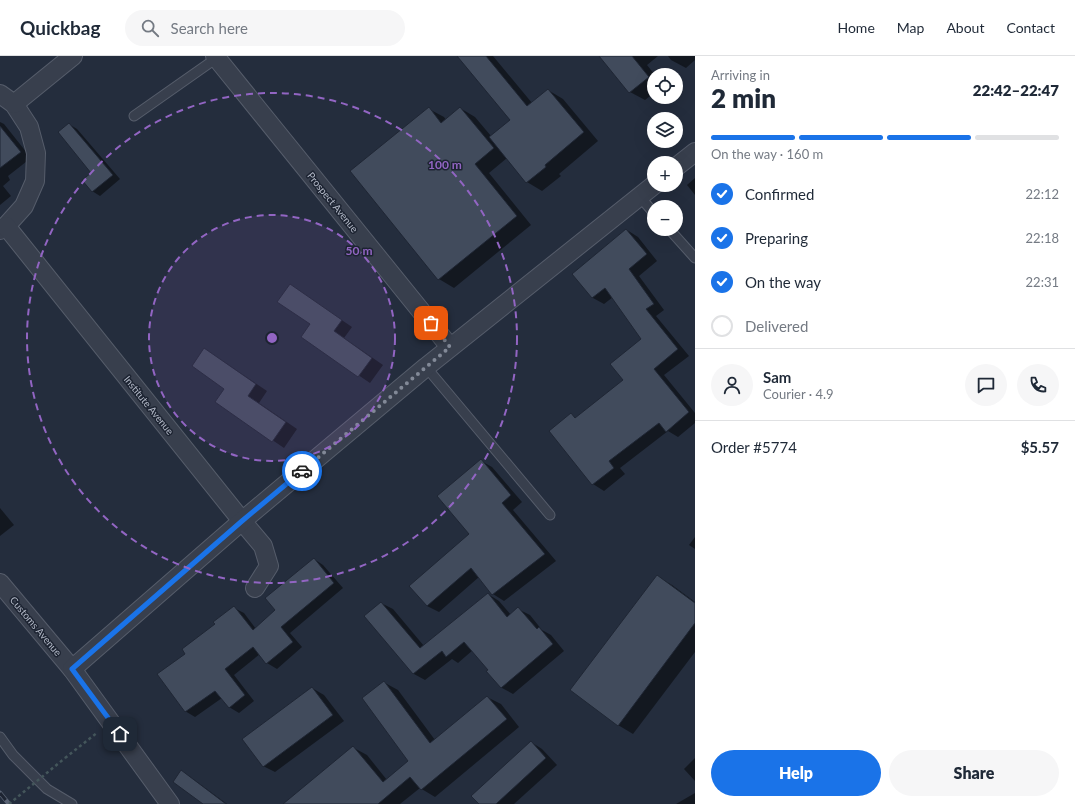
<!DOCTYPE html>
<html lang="en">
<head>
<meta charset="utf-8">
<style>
	:root { --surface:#fff; --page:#f6f6f7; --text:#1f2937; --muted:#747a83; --line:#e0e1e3; --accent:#1a73e8 }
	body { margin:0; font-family:Lato,sans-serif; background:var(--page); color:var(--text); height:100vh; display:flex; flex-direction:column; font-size:15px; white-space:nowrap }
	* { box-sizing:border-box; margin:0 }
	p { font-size:13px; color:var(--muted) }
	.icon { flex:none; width:22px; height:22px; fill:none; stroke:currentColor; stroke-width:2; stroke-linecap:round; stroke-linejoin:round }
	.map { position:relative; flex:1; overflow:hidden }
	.panel { display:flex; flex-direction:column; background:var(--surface); width:380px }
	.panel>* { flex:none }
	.tools { position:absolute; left:647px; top:12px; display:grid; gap:8px }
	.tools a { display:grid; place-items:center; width:36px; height:36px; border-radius:50%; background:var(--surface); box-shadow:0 4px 16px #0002; font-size:20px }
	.pin { position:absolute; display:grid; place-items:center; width:34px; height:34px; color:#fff; margin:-17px; border-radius:8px; box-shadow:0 2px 6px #0006 }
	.courier { position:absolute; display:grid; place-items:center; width:40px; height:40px; margin:-20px; border:3px solid #1a73e8; border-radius:50%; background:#fff; color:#222; box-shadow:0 1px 5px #0007 }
	.overview em { font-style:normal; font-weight:800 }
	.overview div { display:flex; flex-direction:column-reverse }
	.overview { display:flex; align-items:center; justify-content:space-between; height:68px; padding:0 16px }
	h1 { font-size:26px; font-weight:800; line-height:30px }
	.bar { display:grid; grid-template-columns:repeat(4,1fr); gap:6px 4px; align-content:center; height:48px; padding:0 16px }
	.bar i { height:5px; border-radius:3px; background:var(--line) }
	.bar .on { background:var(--accent) }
	.bar p { grid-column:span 4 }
	.line { display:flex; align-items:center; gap:10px; padding:0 16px; border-top:1px solid var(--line) }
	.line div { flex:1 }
	.round { display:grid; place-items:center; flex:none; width:42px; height:42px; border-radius:21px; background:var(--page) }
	ol { padding:0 16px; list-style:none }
	li { display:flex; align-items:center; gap:12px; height:44px }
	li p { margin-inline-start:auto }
	li .icon { padding:4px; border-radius:50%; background:var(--accent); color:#fff; stroke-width:4 }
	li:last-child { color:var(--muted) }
	li i { width:22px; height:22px; border:2px solid var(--line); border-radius:50% }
	.button { display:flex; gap:8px; margin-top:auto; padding:8px 16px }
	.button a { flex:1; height:46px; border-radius:24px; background:var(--accent); color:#fff; font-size:16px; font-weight:800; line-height:46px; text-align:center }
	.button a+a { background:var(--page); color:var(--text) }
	header { display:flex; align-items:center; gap:24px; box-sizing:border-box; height:56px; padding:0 20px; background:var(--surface); border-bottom:1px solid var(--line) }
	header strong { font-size:19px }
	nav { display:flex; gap:22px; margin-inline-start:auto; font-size:14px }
	.search { width:280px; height:36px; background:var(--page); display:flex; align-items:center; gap:10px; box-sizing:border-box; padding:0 14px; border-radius:22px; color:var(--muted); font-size:15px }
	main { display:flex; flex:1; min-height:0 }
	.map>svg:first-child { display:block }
</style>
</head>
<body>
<header>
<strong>Quickbag</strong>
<div class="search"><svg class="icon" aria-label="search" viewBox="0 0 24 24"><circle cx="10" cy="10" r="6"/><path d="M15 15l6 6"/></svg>Search here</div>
<nav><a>Home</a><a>Map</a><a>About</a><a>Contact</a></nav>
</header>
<main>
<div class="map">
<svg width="695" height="748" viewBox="0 0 695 748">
	<rect width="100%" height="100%" fill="#242d3d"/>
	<!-- shadow -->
	<g fill="#0007">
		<polygon points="458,0 493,0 532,47 548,34 563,43 598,85 559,118 561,120 542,135 527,126 507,102 489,117 531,169 454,232 439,223 429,53 444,61 446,64 460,52 475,61 491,80 511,65"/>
		<polygon points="601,0 658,0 647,9 655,19 654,37 645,44 630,36"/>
		<polygon points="668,0 695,0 695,4 686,12 671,4"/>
		<polygon points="0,66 4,68 31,102 8,120 10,124 3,130 11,140 0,149"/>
		<polygon points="69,68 77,73 120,123 100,140 92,135 92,117"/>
		<polygon points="695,122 695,139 687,129"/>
		<polygon points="627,174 638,181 657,205 639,220 664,254 656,260 689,300 664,319 695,357 695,367 678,381 668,375 620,412 625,418 604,435 593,428 571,359 576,362 625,325 643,283 613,241 604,248 593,242 573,218"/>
		<polygon points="290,229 352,271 344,282 383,309 370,327 302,281 311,268"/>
		<polygon points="205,293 267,335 259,347 297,373 284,392 217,346 226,333"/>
		<polygon points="481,405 492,411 522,446 513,454 556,505 504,545 493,538 479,521 439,556 427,550 471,478"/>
		<polygon points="0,452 14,469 0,480"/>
		<polygon points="695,481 695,493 689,489"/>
		<polygon points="314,503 323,509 343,532 290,577 302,591 277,613 267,607 260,598 234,619 254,645 239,657 229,651 222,642 195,661 185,655 187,598 234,552 244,557 256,573 277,555"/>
		<polygon points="657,520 672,529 695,546 695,596 633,678 618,669"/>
		<polygon points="488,538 499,545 511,559 518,553 530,559 542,574 551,579 564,595 513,638 502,632 488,616 490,614 473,594 458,607 452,603 425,624 414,618 366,560 381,547 393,553 424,590"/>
		<polygon points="385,627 398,634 435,684 487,641 501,648 519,671 435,741 420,732 400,748 287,748 354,692 367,699 387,724 409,705"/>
		<polygon points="312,632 324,639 344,665 275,716 263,710"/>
		<polygon points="531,686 542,693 557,709 514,748 480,748"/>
		<polygon points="695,702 695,725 684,713"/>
		<polygon points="181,715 189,720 227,748 204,748"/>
		<polygon points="695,737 695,748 676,748"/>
	</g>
	<!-- building -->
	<g fill="#414b5c" stroke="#1f2634">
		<polygon points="457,0 486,0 527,50 548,33 584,76 545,109 546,111 526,127 489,81 510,64"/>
		<polygon points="599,0 632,0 649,21 629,37"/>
		<polygon points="429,51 441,67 460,51 494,92 475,108 517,160 438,224 350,115"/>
		<polygon points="69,67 113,119 92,136 82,124 91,117 58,76"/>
		<polygon points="0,70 21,96 0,112"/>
		<polygon points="626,173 647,198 629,213 654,248 646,253 678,293 654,313 689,356 666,376 659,367 609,405 614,412 592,429 549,375 571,357 575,362 623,324 610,308 641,283 605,232 592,242 572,218"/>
		<polygon points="290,228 342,264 334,275 372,302 358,321 301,281 310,268 277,246"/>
		<polygon points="204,292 256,328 248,340 286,366 272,386 215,346 224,333 192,310"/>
		<polygon points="481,403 511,439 502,447 545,498 492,539 471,512 427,550 409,530 469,478 437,440"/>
		<polygon points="314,502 334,527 281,571 293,586 266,608 253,591 225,613 245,639 229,652 215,635 185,656 157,618 185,598 182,593 215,568 213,566 234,550 253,574 275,554 265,542"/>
		<polygon points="657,519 695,547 695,567 618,670 570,634"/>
		<polygon points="488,537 507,561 518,551 537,573 539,571 553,588 501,632 486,615 488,614 464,586 446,601 442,595 413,618 364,560 381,546 420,592"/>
		<polygon points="384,625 430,687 487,640 507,663 421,734 410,721 378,748 283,748 353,690 383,726 408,705 362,642"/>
		<polygon points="312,631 333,659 263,711 242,683"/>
		<polygon points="531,685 546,702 496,748 479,748 471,740"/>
		<polygon points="181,714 226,748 203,748 173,726"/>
	</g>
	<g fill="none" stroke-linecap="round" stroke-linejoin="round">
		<!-- lane casing -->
		<g stroke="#565d6b" stroke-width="11">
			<g id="lane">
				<polyline points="134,60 218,1"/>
				<polyline points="639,140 654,157"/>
				<polyline points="669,173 695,202"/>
				<polyline points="426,311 550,459"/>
				<polyline points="0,681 13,699 47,733 72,748"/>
			</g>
		</g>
		<!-- street casing -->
		<g stroke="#565d6b" stroke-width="20">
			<g id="street">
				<polyline points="215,0 450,291"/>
				<polyline points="0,38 14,48 29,71 36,97 35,125 24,150 6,170 0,174"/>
				<polyline points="14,48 73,0"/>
				<polyline points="676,111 695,96"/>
				<polyline points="6,170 242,465 263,490 269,510 255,532"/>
				<polyline points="0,527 72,613 170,748"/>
				<polyline points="72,613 242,465 426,311 654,129"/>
			</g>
		</g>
		<!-- path -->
		<polyline stroke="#44565b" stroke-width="2.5" stroke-dasharray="3 3" stroke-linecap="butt" points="65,702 98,676"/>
		<!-- lane -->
		<use href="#lane" stroke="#383f4d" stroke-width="9"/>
		<!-- street -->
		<use href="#street" stroke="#383f4d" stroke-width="18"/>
		<!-- rail casing -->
		<g stroke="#5a6374" stroke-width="4.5">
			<polyline id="rail" points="0,737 9,748"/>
		</g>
		<!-- rail -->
		<use href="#rail" stroke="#1d2432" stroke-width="3" stroke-dasharray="9" stroke-linecap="butt"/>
		<!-- path-bridge -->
		<polyline stroke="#44565b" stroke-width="2.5" stroke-dasharray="3 3" stroke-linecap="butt" points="9,748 65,702"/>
	</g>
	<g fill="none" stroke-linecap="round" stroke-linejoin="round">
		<!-- done -->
		<polyline stroke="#828997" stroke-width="4" stroke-dasharray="0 7.2" points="302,415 450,291 431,267"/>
		<!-- route -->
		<polyline stroke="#1a73e8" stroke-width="5" points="120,678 72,613 242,465 302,415"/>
	</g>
	<!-- distance rings -->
	<circle cx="272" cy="282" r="123" fill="#9265c3" fill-opacity=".12"/>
	<g fill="none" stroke="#9265c3" stroke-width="2" stroke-dasharray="7 5">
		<circle cx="272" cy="282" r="123"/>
		<circle cx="272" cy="282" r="245"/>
	</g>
	<g text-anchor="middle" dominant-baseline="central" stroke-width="3" stroke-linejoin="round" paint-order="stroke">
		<!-- street labels -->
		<g font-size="10" fill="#b4bac8" stroke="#1d2432">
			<text transform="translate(333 146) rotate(51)">Prospect Avenue</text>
			<text transform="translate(149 349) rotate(51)">Institute Avenue</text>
			<text transform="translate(36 570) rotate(50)">Customs Avenue</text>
		</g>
	</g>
	<circle cx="272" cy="282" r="6" fill="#9265c3" stroke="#1d2432" stroke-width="2"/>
	<g font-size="12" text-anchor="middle" font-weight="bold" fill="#9265c3" stroke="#1d2432" stroke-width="3" stroke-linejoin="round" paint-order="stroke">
		<text x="445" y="113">100 m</text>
		<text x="359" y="199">50 m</text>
	</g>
</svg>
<div class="tools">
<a><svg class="icon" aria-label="locate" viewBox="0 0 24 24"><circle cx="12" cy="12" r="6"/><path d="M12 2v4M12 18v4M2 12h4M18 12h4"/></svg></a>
<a><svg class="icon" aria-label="layers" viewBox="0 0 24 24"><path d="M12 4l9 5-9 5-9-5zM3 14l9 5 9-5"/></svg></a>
<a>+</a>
<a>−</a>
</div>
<div class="pin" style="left:431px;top:267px;background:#ea580c"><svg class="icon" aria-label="bag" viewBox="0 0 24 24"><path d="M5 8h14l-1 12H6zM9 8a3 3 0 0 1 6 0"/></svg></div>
<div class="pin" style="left:120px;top:678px;background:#1f2937"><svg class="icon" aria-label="home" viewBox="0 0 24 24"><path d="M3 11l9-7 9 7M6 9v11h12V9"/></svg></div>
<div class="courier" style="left:302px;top:415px"><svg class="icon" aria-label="car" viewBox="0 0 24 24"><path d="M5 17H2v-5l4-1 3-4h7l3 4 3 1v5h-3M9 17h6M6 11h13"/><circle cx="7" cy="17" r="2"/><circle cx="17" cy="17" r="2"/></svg></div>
</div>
<section class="panel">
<div class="overview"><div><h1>2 min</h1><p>Arriving in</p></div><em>22:42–22:47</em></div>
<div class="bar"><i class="on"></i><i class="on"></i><i class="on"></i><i></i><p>On the way · 160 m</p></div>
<ol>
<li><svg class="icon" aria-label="check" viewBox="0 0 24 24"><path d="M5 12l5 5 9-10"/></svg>Confirmed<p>22:12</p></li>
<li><svg class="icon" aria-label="check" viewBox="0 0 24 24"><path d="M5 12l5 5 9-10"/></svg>Preparing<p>22:18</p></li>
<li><svg class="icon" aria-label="check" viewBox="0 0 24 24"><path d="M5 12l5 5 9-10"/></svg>On the way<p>22:31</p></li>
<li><i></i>Delivered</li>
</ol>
<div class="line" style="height:72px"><a class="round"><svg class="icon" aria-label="person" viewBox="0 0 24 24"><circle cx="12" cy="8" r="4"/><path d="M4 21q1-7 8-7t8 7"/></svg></a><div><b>Sam</b><p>Courier · 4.9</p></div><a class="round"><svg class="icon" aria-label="chat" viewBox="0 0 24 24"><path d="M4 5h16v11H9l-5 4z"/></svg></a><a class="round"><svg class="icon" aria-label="phone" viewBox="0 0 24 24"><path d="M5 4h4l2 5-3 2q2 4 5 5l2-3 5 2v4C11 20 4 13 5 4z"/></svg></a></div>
<div class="line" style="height:52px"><div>Order #5774</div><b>$5.57</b></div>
<div class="button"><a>Help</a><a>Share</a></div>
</section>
</main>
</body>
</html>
